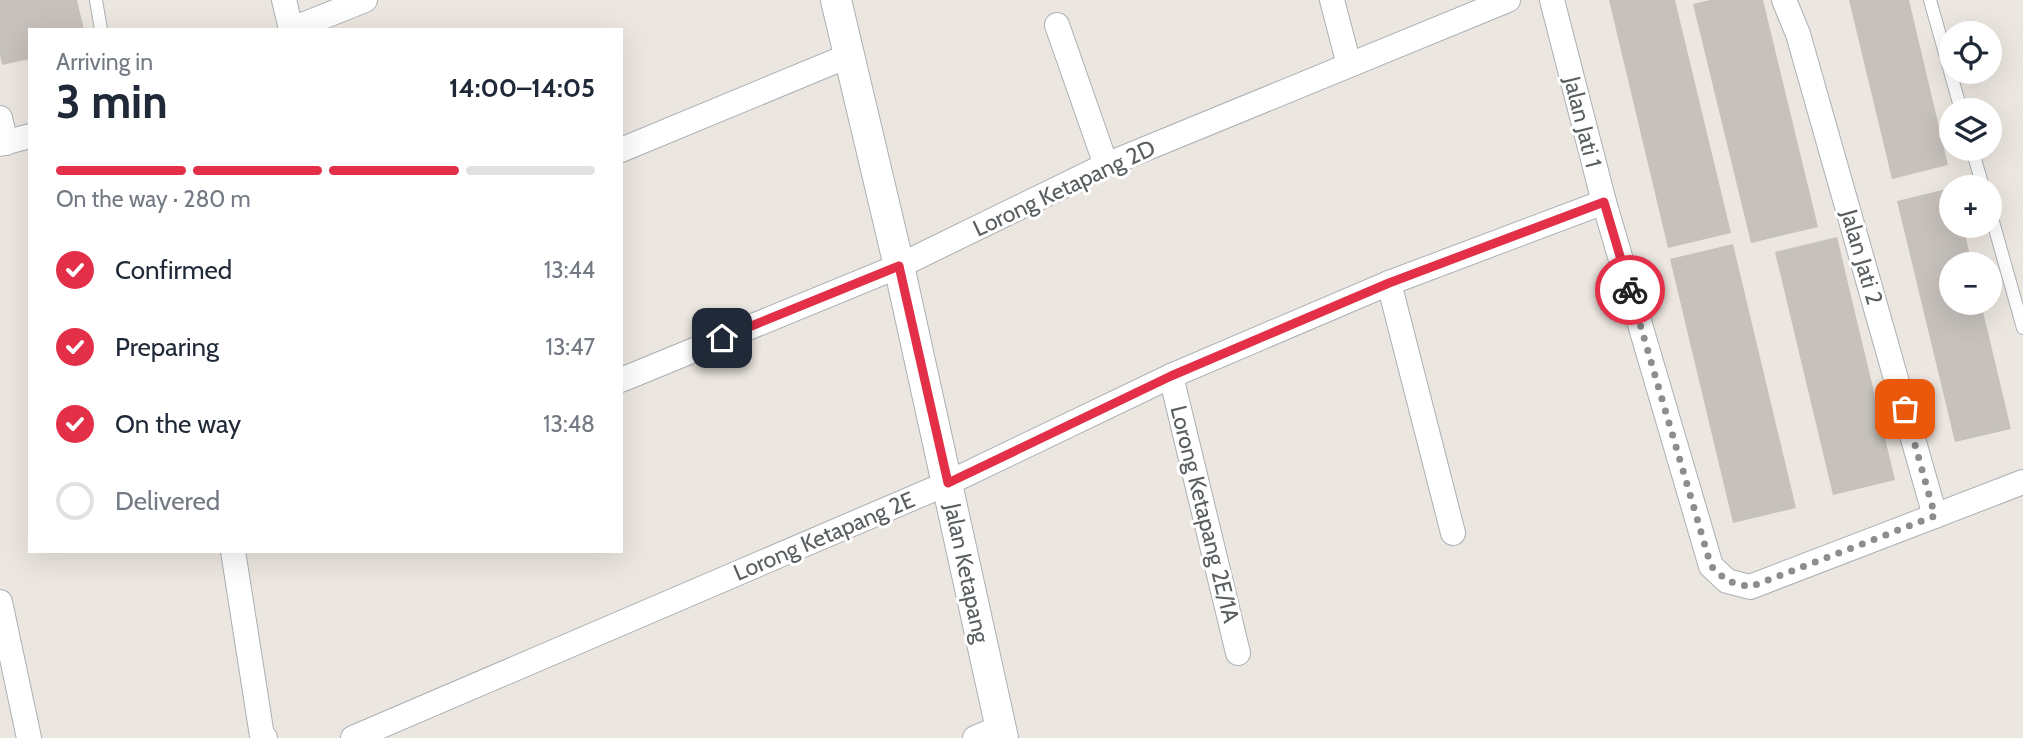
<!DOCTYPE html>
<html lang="en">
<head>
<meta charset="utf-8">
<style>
	:root { --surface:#fff; --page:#f6f6f7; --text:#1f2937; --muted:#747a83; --line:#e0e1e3; --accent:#e32f48 }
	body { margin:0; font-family:Cabin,sans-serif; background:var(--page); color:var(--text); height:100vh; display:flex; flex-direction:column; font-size:26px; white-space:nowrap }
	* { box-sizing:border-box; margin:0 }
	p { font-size:23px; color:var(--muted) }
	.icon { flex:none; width:38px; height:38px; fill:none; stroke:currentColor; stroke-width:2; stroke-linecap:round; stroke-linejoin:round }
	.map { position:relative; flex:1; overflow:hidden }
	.details { position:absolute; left:28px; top:28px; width:595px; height:525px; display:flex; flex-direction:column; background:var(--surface); border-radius:0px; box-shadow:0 7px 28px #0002 }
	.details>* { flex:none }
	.fabs { position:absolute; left:1939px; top:21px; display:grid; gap:14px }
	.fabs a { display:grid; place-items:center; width:63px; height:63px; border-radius:50%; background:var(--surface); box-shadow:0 7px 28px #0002; font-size:35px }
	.pin { position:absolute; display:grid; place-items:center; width:60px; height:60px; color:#fff; margin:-30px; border-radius:14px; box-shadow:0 4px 10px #0006 }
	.courier { position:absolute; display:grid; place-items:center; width:70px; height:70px; margin:-35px; border:5px solid #e32f48; border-radius:50%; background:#fff; color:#222; box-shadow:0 2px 9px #0007 }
	.head em { font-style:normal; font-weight:700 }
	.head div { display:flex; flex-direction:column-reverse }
	.head { display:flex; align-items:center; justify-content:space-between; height:119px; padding:0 28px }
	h1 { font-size:46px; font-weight:700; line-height:52px }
	.bar { display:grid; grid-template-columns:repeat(4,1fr); gap:10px 7px; align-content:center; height:84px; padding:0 28px }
	.bar i { height:9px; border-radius:5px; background:var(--line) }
	.bar .active { background:var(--accent) }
	.bar p { grid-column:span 4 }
	ol { padding:0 28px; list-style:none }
	li { display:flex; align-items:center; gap:21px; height:77px }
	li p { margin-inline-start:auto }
	li .icon { padding:7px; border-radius:50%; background:var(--accent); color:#fff; stroke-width:4 }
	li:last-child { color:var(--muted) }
	li i { width:38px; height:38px; border:4px solid var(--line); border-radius:50% }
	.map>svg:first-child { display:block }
</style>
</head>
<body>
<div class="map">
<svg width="2023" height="738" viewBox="0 0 2023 738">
	<rect width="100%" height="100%" fill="#ece6e0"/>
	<!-- building -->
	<g fill="#c6c1bc">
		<polygon points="0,0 77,0 84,30 30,30 30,59 2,65 0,55"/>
		<polygon points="1609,0 1675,0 1731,233 1668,248"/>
		<polygon points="1710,0 1763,0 1818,227 1751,243 1693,4"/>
		<polygon points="1849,0 1909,0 1948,165 1892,179"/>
		<polygon points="1951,188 1951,226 1963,226 1972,264 1951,264 1951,303 1981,303 2011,429 1955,442 1897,201"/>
		<polygon points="1837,237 1895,480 1833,495 1775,252"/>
		<polygon points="1733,244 1796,508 1733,523 1670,259"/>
	</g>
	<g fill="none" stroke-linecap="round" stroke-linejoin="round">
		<!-- service casing -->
		<g stroke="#acb0b3" stroke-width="14">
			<g id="service">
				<polyline points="96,0 101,30"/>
				<polyline points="1930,0 1961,110"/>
				<polyline points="1972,149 1983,187"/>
				<polyline points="1990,211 2023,328"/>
			</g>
		</g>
		<!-- minor casing -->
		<g stroke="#acb0b3" stroke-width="26">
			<g id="minor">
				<polyline points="284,0 291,29"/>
				<polyline points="1332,0 1349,65"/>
				<polyline points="1552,0 1604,202 1711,566 1727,581 1750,587 2023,482"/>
				<polyline points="1784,0 1798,34 1935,516"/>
				<polyline points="1057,25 1106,165"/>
				<polyline points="290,30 365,0"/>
				<polyline points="0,118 6,143"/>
				<polyline points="0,144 30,136"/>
				<polyline points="621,150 848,56"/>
				<polyline points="1389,283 1453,533"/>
				<polyline points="1171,376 1238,653"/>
				<polyline points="621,380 899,266 1106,165 1508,0"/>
				<polyline points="233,551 262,736 265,738"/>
				<polyline points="0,602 29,738"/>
				<polyline points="353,738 948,483 1171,376 1389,283 1604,202"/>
				<polyline points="975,738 1001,727"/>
			</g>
		</g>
		<!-- tertiary casing -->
		<g stroke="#acb0b3" stroke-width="32">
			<polyline id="tertiary" points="836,0 899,266 1003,738"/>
		</g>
		<!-- service -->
		<use href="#service" stroke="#fff" stroke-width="12"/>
		<!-- minor -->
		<use href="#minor" stroke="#fff" stroke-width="24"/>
		<!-- tertiary -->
		<use href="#tertiary" stroke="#fff" stroke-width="30"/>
	</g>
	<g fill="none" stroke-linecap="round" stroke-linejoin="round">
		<!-- done -->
		<polyline stroke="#8c8e8d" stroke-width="7" stroke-dasharray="0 12.6" points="1630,290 1711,566 1727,581 1750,587 1935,516 1905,409"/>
		<!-- route -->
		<polyline stroke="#e32f48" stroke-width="9" points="722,338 899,266 948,483 1171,376 1389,283 1604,202 1630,290"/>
	</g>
	<g text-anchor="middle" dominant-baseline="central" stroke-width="6" stroke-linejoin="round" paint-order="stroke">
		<!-- street labels -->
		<g font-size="23" fill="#595e61" stroke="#fff">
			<text transform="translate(1583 122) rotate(76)">Jalan Jati 1</text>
			<text transform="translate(1064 188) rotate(-25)">Lorong Ketapang 2D</text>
			<text transform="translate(1862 257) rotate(74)">Jalan Jati 2</text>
			<text transform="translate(1205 514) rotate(76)">Lorong Ketapang 2E/1A</text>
			<text transform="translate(824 536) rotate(-23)">Lorong Ketapang 2E</text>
			<text transform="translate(967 573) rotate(78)">Jalan Ketapang</text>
		</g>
	</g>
</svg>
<div class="fabs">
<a><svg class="icon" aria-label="locate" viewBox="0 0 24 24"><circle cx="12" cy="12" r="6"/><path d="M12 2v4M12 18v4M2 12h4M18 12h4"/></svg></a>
<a><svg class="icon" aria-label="layers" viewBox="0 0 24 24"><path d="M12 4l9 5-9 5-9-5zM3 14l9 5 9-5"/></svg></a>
<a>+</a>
<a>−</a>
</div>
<div class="pin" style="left:1905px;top:409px;background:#ea580c"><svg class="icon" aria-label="bag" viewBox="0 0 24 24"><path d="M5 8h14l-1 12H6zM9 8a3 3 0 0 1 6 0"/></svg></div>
<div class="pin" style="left:722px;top:338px;background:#1f2937"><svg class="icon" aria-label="home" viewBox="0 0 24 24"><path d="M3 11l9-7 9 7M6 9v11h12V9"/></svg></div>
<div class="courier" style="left:1630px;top:290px"><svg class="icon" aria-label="bike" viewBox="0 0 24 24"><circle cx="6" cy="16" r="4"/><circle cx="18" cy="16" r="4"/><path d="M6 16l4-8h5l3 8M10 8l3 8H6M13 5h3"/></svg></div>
<section class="details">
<div class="head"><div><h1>3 min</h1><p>Arriving in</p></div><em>14:00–14:05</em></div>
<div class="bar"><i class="active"></i><i class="active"></i><i class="active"></i><i></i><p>On the way · 280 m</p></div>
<ol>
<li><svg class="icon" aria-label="check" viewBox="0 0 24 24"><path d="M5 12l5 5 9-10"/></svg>Confirmed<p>13:44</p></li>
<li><svg class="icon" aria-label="check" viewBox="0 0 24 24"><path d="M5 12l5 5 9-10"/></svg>Preparing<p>13:47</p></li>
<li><svg class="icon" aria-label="check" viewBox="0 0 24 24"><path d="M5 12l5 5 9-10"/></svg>On the way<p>13:48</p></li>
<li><i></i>Delivered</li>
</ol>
</section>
</div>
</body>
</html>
